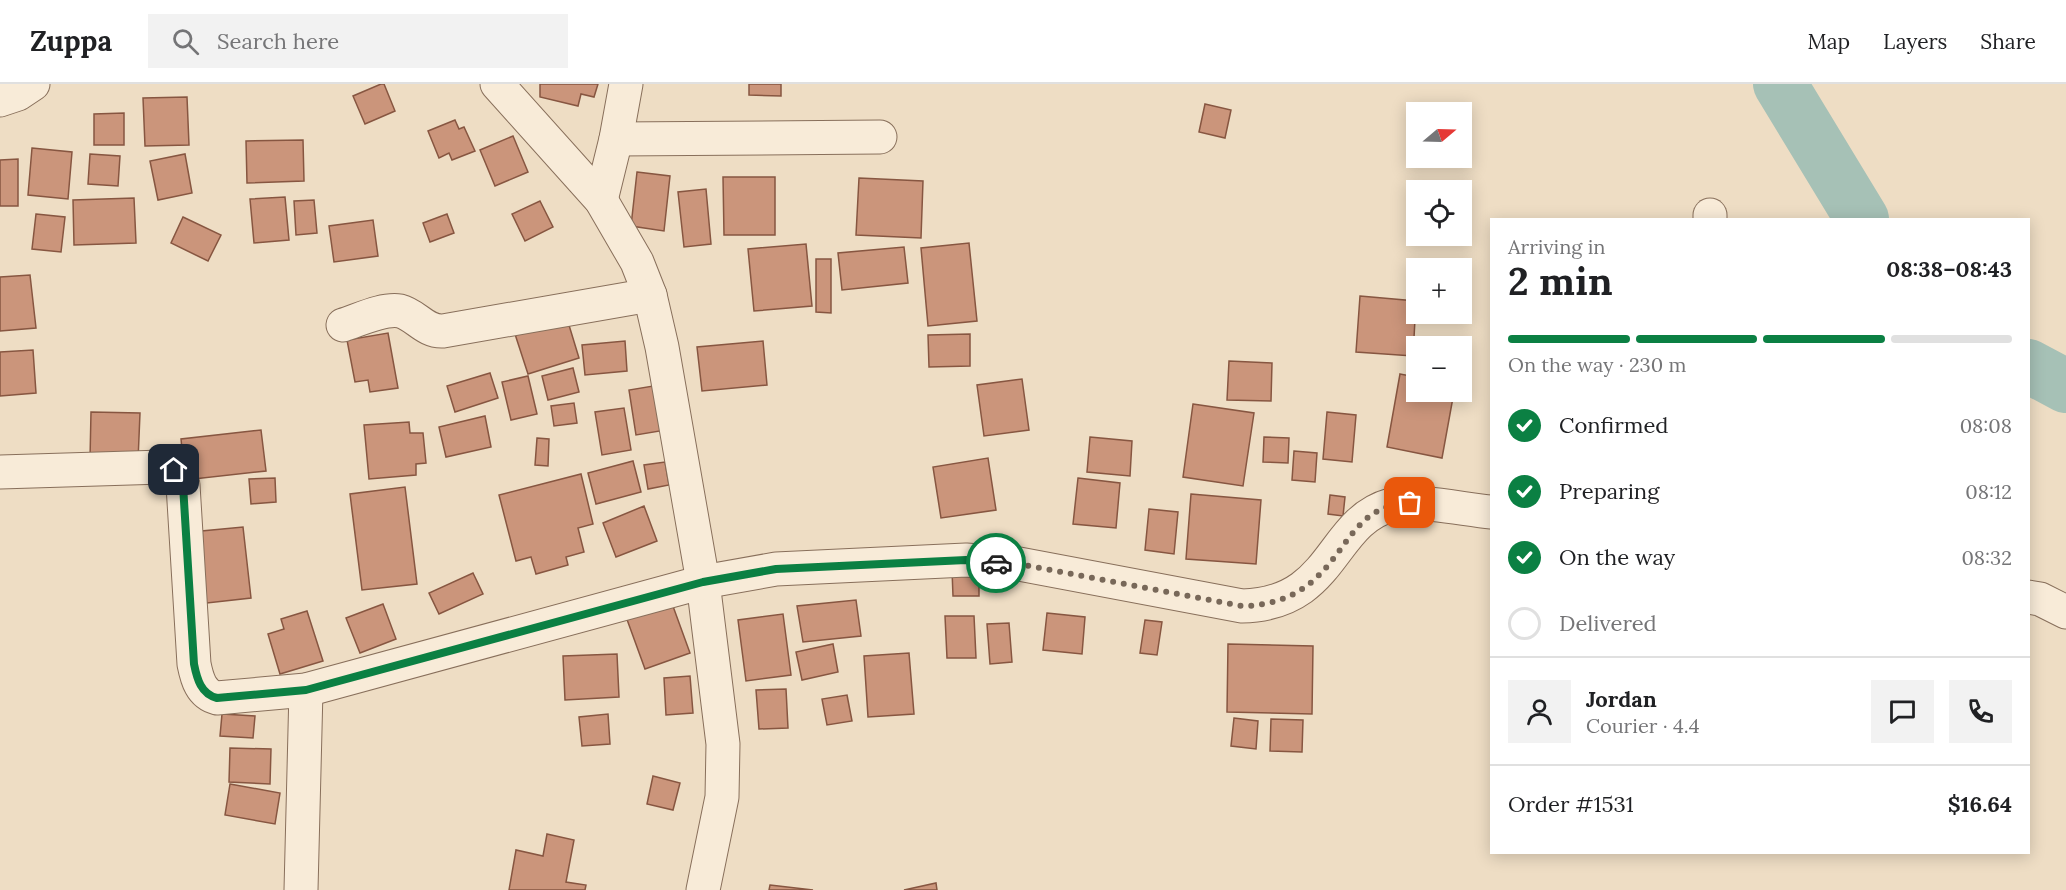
<!DOCTYPE html>
<html lang="en">
<head>
<meta charset="utf-8">
<style>
	:root { --surface:#fff; --page:#f2f2f2; --text:#202124; --muted:#757577; --line:#e0e0e0; --accent:#0b8043 }
	body { margin:0; font-family:Lora,serif; background:var(--page); color:var(--text); height:100vh; display:flex; flex-direction:column; font-size:22px; white-space:nowrap }
	* { box-sizing:border-box; margin:0 }
	p { font-size:20px; color:var(--muted) }
	.icon { flex:none; width:33px; height:33px; fill:none; stroke:currentColor; stroke-width:2; stroke-linecap:round; stroke-linejoin:round }
	.map { position:relative; flex:1; overflow:hidden }
	.sheet { position:absolute; left:1490px; top:134px; width:540px; height:636px; display:flex; flex-direction:column; background:var(--surface); border-radius:0px; box-shadow:0 3px 15px #0003 }
	.sheet>* { flex:none }
	.needle { width:39px; rotate:71deg }
	.controls { position:absolute; left:1406px; top:18px; display:grid; gap:12px }
	.controls a { display:grid; place-items:center; width:66px; height:66px; border-radius:0px; background:var(--surface); box-shadow:0 3px 15px #0003; font-size:30px }
	.pin { position:absolute; display:grid; place-items:center; width:51px; height:51px; color:#fff; margin:-26px; border-radius:12px; box-shadow:0 3px 9px #0006 }
	.courier { position:absolute; display:grid; place-items:center; width:60px; height:60px; margin:-30px; border:4px solid #0b8043; border-radius:50%; background:#fff; color:#222; box-shadow:0 2px 8px #0007 }
	.summary em { font-style:normal; font-weight:700 }
	.summary div { display:flex; flex-direction:column-reverse }
	.summary { display:flex; align-items:center; justify-content:space-between; height:102px; padding:0 18px }
	h1 { font-size:39px; font-weight:700; line-height:45px }
	.bar { display:grid; grid-template-columns:repeat(4,1fr); gap:9px 6px; align-content:center; height:72px; padding:0 18px }
	.bar i { height:8px; border-radius:4px; background:var(--line) }
	.bar .on { background:var(--accent) }
	.bar p { grid-column:span 4 }
	.line { display:flex; align-items:center; gap:15px; padding:0 18px; border-top:2px solid var(--line) }
	.line div { flex:1 }
	.round { display:grid; place-items:center; flex:none; width:63px; height:63px; border-radius:0px; background:var(--page) }
	ol { padding:0 18px; list-style:none }
	li { display:flex; align-items:center; gap:18px; height:66px }
	li p { margin-inline-start:auto }
	li .icon { padding:6px; border-radius:50%; background:var(--accent); color:#fff; stroke-width:4 }
	li:last-child { color:var(--muted) }
	li i { width:33px; height:33px; border:3px solid var(--line); border-radius:50% }
	header { display:flex; align-items:center; gap:36px; box-sizing:border-box; height:84px; padding:0 30px; background:var(--surface); border-bottom:2px solid var(--line) }
	header strong { font-size:28px }
	nav { display:flex; gap:33px; margin-inline-start:auto; font-size:21px }
	.search { width:420px; height:54px; background:var(--page); display:flex; align-items:center; gap:15px; box-sizing:border-box; padding:0 21px; border-radius:0px; color:var(--muted); font-size:22px }
	.map>svg:first-child { display:block }
</style>
</head>
<body>
<header>
<strong>Zuppa</strong>
<div class="search"><svg class="icon" aria-label="search" viewBox="0 0 24 24"><circle cx="10" cy="10" r="6"/><path d="M15 15l6 6"/></svg>Search here</div>
<nav><a>Map</a><a>Layers</a><a>Share</a></nav>
</header>
<div class="map">
<svg width="2066" height="806" viewBox="0 0 2066 806">
	<rect width="100%" height="100%" fill="#eeddc4"/>
	<g fill="none" stroke-linecap="round" stroke-linejoin="round">
		<!-- river -->
		<g stroke="#a6c1b6" stroke-width="54">
			<polyline points="1780,0 1862,135"/>
			<polyline points="2028,282 2066,302"/>
		</g>
	</g>
	<!-- building -->
	<g fill="#cb957b" stroke="#875641" stroke-width="1.5">
		<polygon points="381,0 384,0 395,27 365,40 353,12"/>
		<polygon points="540,0 598,0 594,13 581,10 578,22 540,13"/>
		<polygon points="749,0 781,0 781,12 749,11"/>
		<polygon points="187,13 189,61 145,62 143,14"/>
		<polygon points="1205,20 1231,26 1225,54 1199,48"/>
		<polygon points="124,29 124,61 94,61 94,30"/>
		<polygon points="455,36 459,45 464,43 475,67 452,76 449,69 439,74 428,47"/>
		<polygon points="513,52 528,88 495,102 480,66"/>
		<polygon points="303,56 304,97 247,99 246,57"/>
		<polygon points="32,64 72,68 68,115 28,111"/>
		<polygon points="90,70 120,72 118,102 88,100"/>
		<polygon points="185,70 192,109 158,116 150,77"/>
		<polygon points="18,75 18,122 0,122 0,76"/>
		<polygon points="637,88 670,92 664,147 631,142"/>
		<polygon points="723,93 775,93 775,151 724,151"/>
		<polygon points="859,94 923,97 921,154 856,151"/>
		<polygon points="706,105 711,160 684,163 678,108"/>
		<polygon points="285,113 289,156 254,159 250,115"/>
		<polygon points="134,114 136,159 74,161 73,116"/>
		<polygon points="314,116 317,149 296,151 294,117"/>
		<polygon points="540,117 553,143 525,157 512,130"/>
		<polygon points="36,130 65,133 61,168 32,165"/>
		<polygon points="447,130 454,149 430,158 423,139"/>
		<polygon points="183,133 221,151 208,177 171,159"/>
		<polygon points="373,136 378,172 334,178 329,142"/>
		<polygon points="969,159 977,237 928,242 921,164"/>
		<polygon points="806,160 812,222 754,227 748,165"/>
		<polygon points="904,163 908,199 842,206 838,169"/>
		<polygon points="816,175 831,175 831,229 816,228"/>
		<polygon points="30,191 36,244 0,247 0,193"/>
		<polygon points="1360,212 1416,217 1413,272 1356,268"/>
		<polygon points="565,228 579,274 528,290 513,244"/>
		<polygon points="388,249 398,304 370,308 368,296 355,298 347,256"/>
		<polygon points="970,250 970,282 929,283 928,251"/>
		<polygon points="625,257 627,287 585,291 582,261"/>
		<polygon points="763,257 767,301 702,307 697,263"/>
		<polygon points="33,266 36,309 0,312 0,268"/>
		<polygon points="1229,277 1272,279 1271,317 1227,316"/>
		<polygon points="573,284 579,308 548,316 542,292"/>
		<polygon points="490,289 498,314 455,328 447,302"/>
		<polygon points="1400,290 1416,293 1416,308 1454,308 1442,374 1387,363"/>
		<polygon points="528,292 537,330 511,336 502,298"/>
		<polygon points="1022,295 1029,346 984,352 977,301"/>
		<polygon points="665,300 672,345 636,351 629,306"/>
		<polygon points="574,319 577,339 554,342 551,322"/>
		<polygon points="1193,320 1254,329 1243,402 1183,393"/>
		<polygon points="624,324 631,366 602,371 595,328"/>
		<polygon points="91,328 140,329 138,377 90,375"/>
		<polygon points="1327,328 1356,331 1352,378 1323,375"/>
		<polygon points="485,332 491,363 446,373 439,343"/>
		<polygon points="409,338 410,349 423,349 426,379 416,380 416,391 369,395 364,341"/>
		<polygon points="261,346 266,387 185,396 181,355"/>
		<polygon points="1090,353 1132,357 1130,392 1087,388"/>
		<polygon points="1264,353 1289,354 1288,379 1263,378"/>
		<polygon points="537,354 549,355 548,382 535,381"/>
		<polygon points="1294,367 1317,369 1315,398 1292,396"/>
		<polygon points="988,374 996,426 941,434 933,383"/>
		<polygon points="633,377 641,408 596,420 588,389"/>
		<polygon points="665,378 669,401 648,405 644,381"/>
		<polygon points="581,390 593,440 578,444 584,468 566,473 568,481 536,490 531,473 516,477 499,411"/>
		<polygon points="275,394 276,418 251,420 249,395"/>
		<polygon points="1078,394 1120,399 1116,444 1073,440"/>
		<polygon points="405,403 417,500 362,506 350,410"/>
		<polygon points="1191,410 1261,416 1256,480 1186,475"/>
		<polygon points="1330,411 1345,413 1343,432 1328,430"/>
		<polygon points="644,422 657,457 616,473 603,439"/>
		<polygon points="1149,425 1178,428 1174,470 1145,466"/>
		<polygon points="243,443 251,514 198,520 191,448"/>
		<polygon points="952,486 979,486 979,512 953,512"/>
		<polygon points="473,489 483,510 439,530 429,509"/>
		<polygon points="670,514 690,569 645,585 625,530"/>
		<polygon points="856,516 861,552 803,558 797,522"/>
		<polygon points="383,520 396,555 360,569 346,534"/>
		<polygon points="307,527 323,577 280,590 268,550 284,545 281,535"/>
		<polygon points="1047,529 1085,533 1082,570 1043,566"/>
		<polygon points="783,530 791,591 746,597 738,536"/>
		<polygon points="945,532 974,532 976,574 947,574"/>
		<polygon points="1145,536 1162,538 1157,571 1140,569"/>
		<polygon points="1009,539 1012,578 990,580 987,540"/>
		<polygon points="833,560 838,588 802,596 796,568"/>
		<polygon points="1228,560 1313,562 1312,630 1227,628"/>
		<polygon points="909,569 914,630 868,633 864,572"/>
		<polygon points="617,570 619,613 565,616 563,572"/>
		<polygon points="690,592 693,629 666,631 664,594"/>
		<polygon points="786,605 788,644 759,645 756,606"/>
		<polygon points="847,611 852,637 827,641 822,615"/>
		<polygon points="222,630 255,632 253,654 220,652"/>
		<polygon points="608,630 610,660 582,662 579,633"/>
		<polygon points="1234,634 1258,637 1256,665 1231,662"/>
		<polygon points="1271,635 1303,636 1302,668 1270,667"/>
		<polygon points="230,664 271,665 270,700 229,698"/>
		<polygon points="653,692 680,699 673,726 647,720"/>
		<polygon points="230,700 280,709 275,740 225,731"/>
		<polygon points="547,750 574,756 566,798 586,801 585,806 509,806 516,766 543,772"/>
		<polygon points="936,799 937,806 904,806"/>
		<polygon points="770,801 813,806 769,806"/>
	</g>
	<g fill="none" stroke-linecap="round" stroke-linejoin="round">
		<!-- minor casing -->
		<g stroke="#886f5b" stroke-width="35">
			<g id="minor">
				<polyline points="497,0 601,116 637,178 650,211 662,263 703,498 723,660 722,713 703,806"/>
				<polyline points="0,16 18,10 33,0"/>
				<polyline points="616,55 880,53"/>
				<polyline points="601,116 616,55 626,0"/>
				<polyline points="1710,135 1710,131"/>
				<path d="M343,241C359,236 383,224 400,227C416,231 425,248 443,247L650,211"/>
				<path d="M0,388L163,383L179,390L183,401L194,580C197,595 201,610 217,614L306,606L703,498L776,485L966,476L1019,480L1242,522C1335,520 1329,438 1391,421C1413,414 1466,426 1491,428"/>
				<polyline points="2028,513 2040,515 2066,528"/>
				<polyline points="301,806 306,606"/>
			</g>
		</g>
		<!-- minor -->
		<use href="#minor" stroke="#f8ebd8" stroke-width="33"/>
	</g>
	<g fill="none" stroke-linecap="round" stroke-linejoin="round">
		<!-- done -->
		<path stroke="#786859" stroke-width="6" stroke-dasharray="0 10.8" d="M996,479L1019,480L1242,522C1269,522 1297,513 1317,493C1350,462 1357,421 1410,419"/>
		<!-- route -->
		<path stroke="#0b8043" stroke-width="8" d="M174,386L183,401L194,580C197,595 201,610 217,614L306,606L703,498L776,485L966,476L996,479"/>
	</g>
</svg>
<div class="controls">
<a><svg class="needle" viewBox="-14 -14 28 28"><path d="M0-13l5 13h-10z" fill="#e53935"/><path d="M0 13l5-13h-10z" fill="#757577"/></svg></a>
<a><svg class="icon" aria-label="locate" viewBox="0 0 24 24"><circle cx="12" cy="12" r="6"/><path d="M12 2v4M12 18v4M2 12h4M18 12h4"/></svg></a>
<a>+</a>
<a>−</a>
</div>
<div class="pin" style="left:1410px;top:419px;background:#ea580c"><svg class="icon" aria-label="bag" viewBox="0 0 24 24"><path d="M5 8h14l-1 12H6zM9 8a3 3 0 0 1 6 0"/></svg></div>
<div class="pin" style="left:174px;top:386px;background:#1f2937"><svg class="icon" aria-label="home" viewBox="0 0 24 24"><path d="M3 11l9-7 9 7M6 9v11h12V9"/></svg></div>
<div class="courier" style="left:996px;top:479px"><svg class="icon" aria-label="car" viewBox="0 0 24 24"><path d="M5 17H2v-5l4-1 3-4h7l3 4 3 1v5h-3M9 17h6M6 11h13"/><circle cx="7" cy="17" r="2"/><circle cx="17" cy="17" r="2"/></svg></div>
<section class="sheet">
<div class="summary"><div><h1>2 min</h1><p>Arriving in</p></div><em>08:38–08:43</em></div>
<div class="bar"><i class="on"></i><i class="on"></i><i class="on"></i><i></i><p>On the way · 230 m</p></div>
<ol>
<li><svg class="icon" aria-label="check" viewBox="0 0 24 24"><path d="M5 12l5 5 9-10"/></svg>Confirmed<p>08:08</p></li>
<li><svg class="icon" aria-label="check" viewBox="0 0 24 24"><path d="M5 12l5 5 9-10"/></svg>Preparing<p>08:12</p></li>
<li><svg class="icon" aria-label="check" viewBox="0 0 24 24"><path d="M5 12l5 5 9-10"/></svg>On the way<p>08:32</p></li>
<li><i></i>Delivered</li>
</ol>
<div class="line" style="height:108px"><a class="round"><svg class="icon" aria-label="person" viewBox="0 0 24 24"><circle cx="12" cy="8" r="4"/><path d="M4 21q1-7 8-7t8 7"/></svg></a><div><b>Jordan</b><p>Courier · 4.4</p></div><a class="round"><svg class="icon" aria-label="chat" viewBox="0 0 24 24"><path d="M4 5h16v11H9l-5 4z"/></svg></a><a class="round"><svg class="icon" aria-label="phone" viewBox="0 0 24 24"><path d="M5 4h4l2 5-3 2q2 4 5 5l2-3 5 2v4C11 20 4 13 5 4z"/></svg></a></div>
<div class="line" style="height:78px"><div>Order #1531</div><b>$16.64</b></div>
</section>
</div>
</body>
</html>
